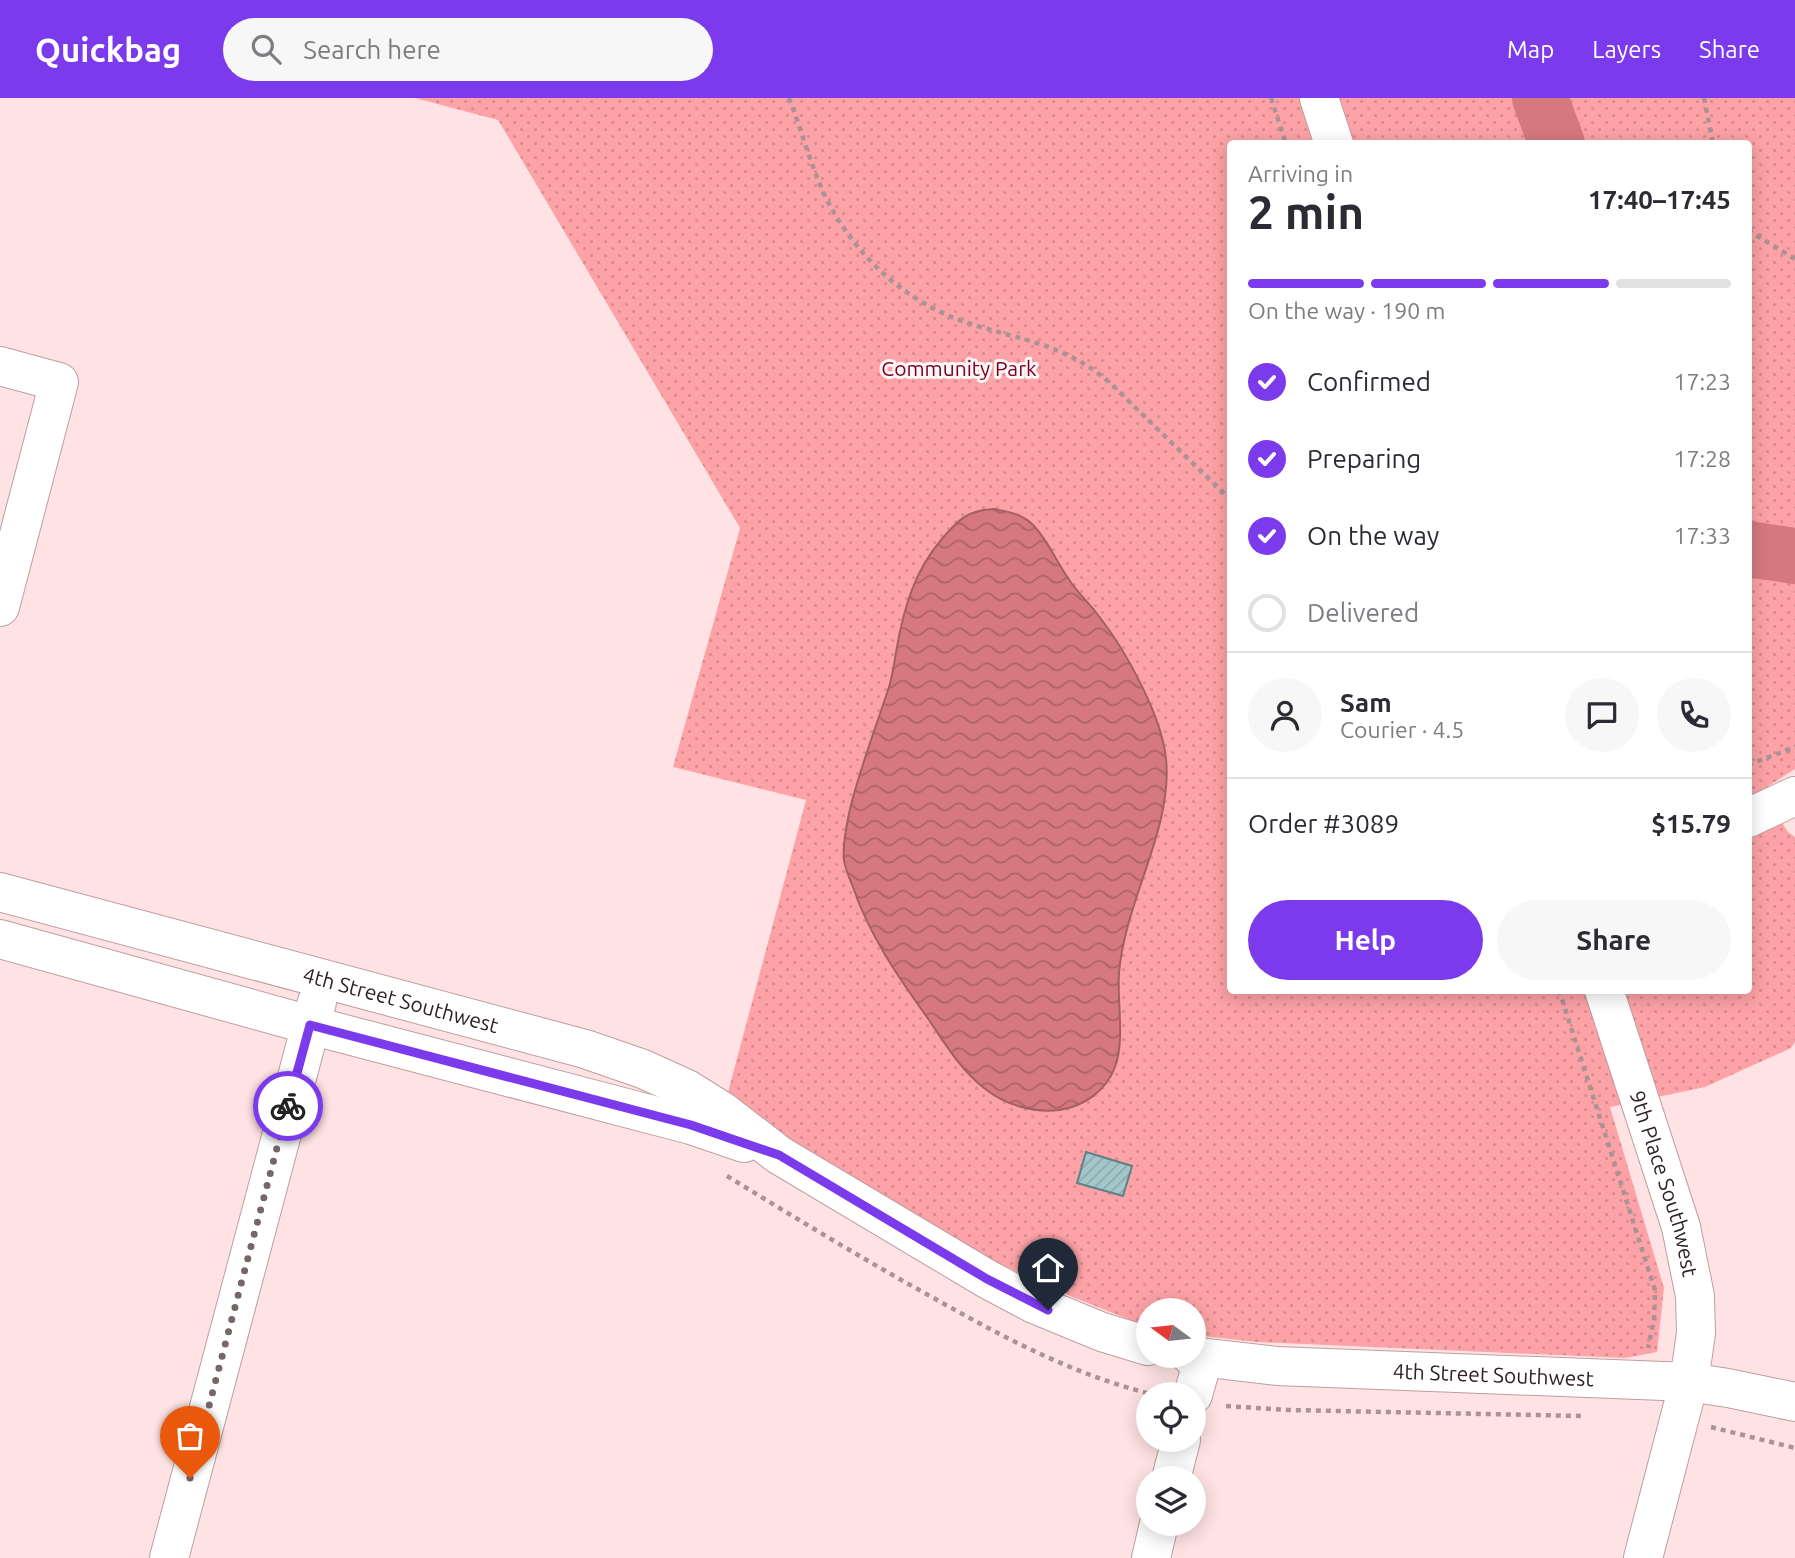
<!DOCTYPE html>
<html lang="en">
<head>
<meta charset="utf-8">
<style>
	:root { --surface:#fff; --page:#f7f7f7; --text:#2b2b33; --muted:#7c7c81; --line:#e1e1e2; --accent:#7c3aed }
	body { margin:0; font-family:Ubuntu,sans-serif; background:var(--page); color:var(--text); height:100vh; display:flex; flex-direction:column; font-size:26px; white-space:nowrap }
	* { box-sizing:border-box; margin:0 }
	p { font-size:23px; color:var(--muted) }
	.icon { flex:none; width:38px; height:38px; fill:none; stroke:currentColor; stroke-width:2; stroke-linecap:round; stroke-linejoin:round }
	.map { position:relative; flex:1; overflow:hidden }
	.sheet { position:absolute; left:1227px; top:42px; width:525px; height:854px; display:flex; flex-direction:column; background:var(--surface); border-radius:7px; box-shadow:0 4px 18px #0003 }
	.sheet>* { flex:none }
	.needle { width:46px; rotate:285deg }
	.tools { position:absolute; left:1136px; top:1200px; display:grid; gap:14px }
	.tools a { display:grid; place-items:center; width:70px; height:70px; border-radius:50%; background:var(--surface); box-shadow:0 4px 18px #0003; font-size:35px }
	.pin { position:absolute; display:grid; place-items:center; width:60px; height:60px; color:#fff; margin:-72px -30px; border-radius:50% 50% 50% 0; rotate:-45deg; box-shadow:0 0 7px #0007 }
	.pin .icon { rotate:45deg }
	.courier { position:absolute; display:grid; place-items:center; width:70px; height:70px; margin:-35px; border:5px solid #7c3aed; border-radius:50%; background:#fff; color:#222; box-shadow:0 2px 9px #0007 }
	.summary em { font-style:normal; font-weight:700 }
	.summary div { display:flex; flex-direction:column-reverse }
	.summary { display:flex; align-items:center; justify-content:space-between; height:119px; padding:0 21px }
	h1 { font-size:46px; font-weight:700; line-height:52px }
	.bar { display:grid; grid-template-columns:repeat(4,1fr); gap:10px 7px; align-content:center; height:84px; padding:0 21px }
	.bar i { height:9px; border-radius:5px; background:var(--line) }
	.bar .on { background:var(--accent) }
	.bar p { grid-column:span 4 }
	.line { display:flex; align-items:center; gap:18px; padding:0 21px; border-top:2px solid var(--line) }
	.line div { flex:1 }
	.round { display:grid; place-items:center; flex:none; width:74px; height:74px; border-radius:37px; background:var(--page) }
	ol { padding:0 21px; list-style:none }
	li { display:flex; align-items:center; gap:21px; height:77px }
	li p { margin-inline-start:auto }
	li .icon { padding:7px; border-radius:50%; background:var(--accent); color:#fff; stroke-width:4 }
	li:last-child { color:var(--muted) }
	li i { width:38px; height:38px; border:4px solid var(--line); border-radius:50% }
	.button { display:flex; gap:14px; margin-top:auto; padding:14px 21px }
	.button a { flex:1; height:80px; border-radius:42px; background:var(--accent); color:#fff; font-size:28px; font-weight:700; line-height:80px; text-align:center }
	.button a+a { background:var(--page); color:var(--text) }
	header { display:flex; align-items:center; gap:42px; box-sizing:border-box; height:98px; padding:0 35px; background:var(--accent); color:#fff }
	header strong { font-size:33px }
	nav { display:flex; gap:38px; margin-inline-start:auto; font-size:24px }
	.search { width:490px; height:63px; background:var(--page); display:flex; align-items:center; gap:18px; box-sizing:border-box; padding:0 24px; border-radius:38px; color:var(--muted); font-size:26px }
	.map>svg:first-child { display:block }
</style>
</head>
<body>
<header>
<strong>Quickbag</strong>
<div class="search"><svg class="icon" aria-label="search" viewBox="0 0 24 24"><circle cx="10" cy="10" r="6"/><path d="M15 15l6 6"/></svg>Search here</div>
<nav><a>Map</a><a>Layers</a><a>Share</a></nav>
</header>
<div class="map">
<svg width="1795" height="1460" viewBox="0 0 1795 1460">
	<defs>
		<pattern id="park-dots" width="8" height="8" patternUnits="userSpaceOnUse" patternTransform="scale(1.75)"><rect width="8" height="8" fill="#fda2a6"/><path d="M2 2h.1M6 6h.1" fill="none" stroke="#d98b8f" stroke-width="1.8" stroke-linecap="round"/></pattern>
		<pattern id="water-waves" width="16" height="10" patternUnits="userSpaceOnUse" patternTransform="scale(1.75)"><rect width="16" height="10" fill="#d5797f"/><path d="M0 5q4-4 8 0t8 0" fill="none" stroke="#ad6368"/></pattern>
		<pattern id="building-hatch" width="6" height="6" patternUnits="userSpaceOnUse" patternTransform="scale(1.75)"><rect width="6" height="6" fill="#a3c6cb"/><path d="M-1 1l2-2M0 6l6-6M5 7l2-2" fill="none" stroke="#8daaae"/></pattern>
	</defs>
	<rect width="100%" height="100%" fill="#ffe3e4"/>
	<!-- park -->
	<path fill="url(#park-dots)" fill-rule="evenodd" d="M415,0H1795V671L1761,693L1788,734L1795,739V944L1791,950L1705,989L1610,1009L1664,1190L1657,1254L1625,1260L1257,1244L1194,1237V1213H1148V1229L1070,1198L985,1159L848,1082L727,998L806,702L673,669L740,430L498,22ZM1230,46H1748V892H1230Z"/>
	<!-- water -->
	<path fill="url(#water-waves)" stroke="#a35f63" stroke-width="2" d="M994,411C1009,414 1023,416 1034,428C1049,444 1057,465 1070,483C1078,495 1089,505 1098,517C1125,551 1162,618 1166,661C1173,731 1125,802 1119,875C1117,905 1125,941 1115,969C1106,993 1083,1009 1059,1012C1033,1015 1005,1007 984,990C960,971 946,947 929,922C899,880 870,839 853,789C850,781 845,771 844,762C842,746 847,726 850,711C860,670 875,632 888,592C893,579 894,564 897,549C904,510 914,474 941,442C958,422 967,412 994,411Z"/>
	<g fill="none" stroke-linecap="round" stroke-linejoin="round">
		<!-- river -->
		<g stroke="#d5797f" stroke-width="56">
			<polyline points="1540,0 1557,46"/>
			<polyline points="1748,451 1795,458"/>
		</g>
	</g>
	<!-- building -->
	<polygon fill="url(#building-hatch)" stroke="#5f8085" stroke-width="2" points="1086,1054 1132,1068 1123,1098 1077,1085"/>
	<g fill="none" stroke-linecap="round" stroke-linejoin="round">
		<!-- minor casing -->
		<g stroke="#be9e9f" stroke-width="40">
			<g id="minor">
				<polyline points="1319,0 1334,46"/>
				<polyline points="0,268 59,284 0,509"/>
				<polyline points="1748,720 1795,698"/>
				<path id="s1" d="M0,794L585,951L643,971L687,991L722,1013L779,1057L987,1181L1034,1206L1102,1234L1148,1248"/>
				<polyline points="0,841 310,927 691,1027 744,1045"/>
				<path id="s2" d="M1604,892L1681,1129L1695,1198L1696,1235L1689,1284L1643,1460"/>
				<path id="s3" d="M1191,1258L1277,1268L1689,1284L1728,1290L1795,1304"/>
				<polyline points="1193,1297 1203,1261"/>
				<polyline points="1171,1381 1181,1342"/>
				<polyline points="169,1460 317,904"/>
				<polyline points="1151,1460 1159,1426"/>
			</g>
		</g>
		<!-- path -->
		<g stroke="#a99394" stroke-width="4.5" stroke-dasharray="5 5" stroke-linecap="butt">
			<path d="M789,0C802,33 811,69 826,100C856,159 907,206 971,226C1015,240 1055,245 1095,273C1112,285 1127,302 1142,316C1171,344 1201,373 1230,401"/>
			<polyline points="1271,0 1286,46"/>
			<polyline points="1704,0 1713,46"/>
			<polyline points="1748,132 1795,161"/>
			<polyline points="1748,667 1795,649"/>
			<polyline points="1559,892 1655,1192 1654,1222 1648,1250"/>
			<path d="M727,1078C794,1119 861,1160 930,1198C1003,1239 1073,1277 1155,1297"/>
			<polyline points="1226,1308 1288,1312 1584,1318"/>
			<polyline points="1711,1329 1795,1350"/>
		</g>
		<!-- minor -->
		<use href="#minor" stroke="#fff" stroke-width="38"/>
	</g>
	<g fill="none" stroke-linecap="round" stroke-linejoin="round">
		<!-- done -->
		<polyline stroke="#766" stroke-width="7" stroke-dasharray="0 12.6" points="190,1380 288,1008"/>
		<!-- route -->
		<polyline stroke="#7c3aed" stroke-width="9" points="288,1008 310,927 691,1027 779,1057 987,1181 1048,1212"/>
	</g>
	<g text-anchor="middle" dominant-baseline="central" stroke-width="6" stroke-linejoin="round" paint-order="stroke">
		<!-- park labels -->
		<g font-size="21" fill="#780121" stroke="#fdf6f6">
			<text x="959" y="270">Community Park</text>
		</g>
		<!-- street labels -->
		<g font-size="21" fill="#2e2222" stroke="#fdf6f6">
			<text stroke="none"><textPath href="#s1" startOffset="415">4th Street Southwest</textPath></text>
			<text stroke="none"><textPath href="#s2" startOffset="203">9th Place Southwest</textPath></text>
			<text stroke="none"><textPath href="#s3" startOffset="303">4th Street Southwest</textPath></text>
		</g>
	</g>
</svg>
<div class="tools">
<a><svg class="needle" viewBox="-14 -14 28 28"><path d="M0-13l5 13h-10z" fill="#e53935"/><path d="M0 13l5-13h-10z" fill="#7c7c81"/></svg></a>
<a><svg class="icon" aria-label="locate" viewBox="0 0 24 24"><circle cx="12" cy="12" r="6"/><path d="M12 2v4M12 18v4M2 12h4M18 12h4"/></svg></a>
<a><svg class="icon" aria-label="layers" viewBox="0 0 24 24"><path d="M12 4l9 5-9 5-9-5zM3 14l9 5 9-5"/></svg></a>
</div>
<div class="pin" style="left:190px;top:1380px;background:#ea580c"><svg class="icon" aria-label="bag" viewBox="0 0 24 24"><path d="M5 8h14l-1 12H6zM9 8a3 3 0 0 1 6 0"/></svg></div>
<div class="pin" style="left:1048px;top:1212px;background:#1f2937"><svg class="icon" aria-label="home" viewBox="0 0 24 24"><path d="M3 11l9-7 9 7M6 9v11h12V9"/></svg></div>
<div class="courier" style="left:288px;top:1008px"><svg class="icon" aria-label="bike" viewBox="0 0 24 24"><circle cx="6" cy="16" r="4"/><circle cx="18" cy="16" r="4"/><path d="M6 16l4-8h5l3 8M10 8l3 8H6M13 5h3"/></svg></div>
<section class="sheet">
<div class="summary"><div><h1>2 min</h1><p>Arriving in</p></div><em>17:40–17:45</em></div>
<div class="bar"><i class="on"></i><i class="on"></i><i class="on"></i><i></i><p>On the way · 190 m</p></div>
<ol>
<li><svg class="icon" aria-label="check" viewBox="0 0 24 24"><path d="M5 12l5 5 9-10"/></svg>Confirmed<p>17:23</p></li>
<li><svg class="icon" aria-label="check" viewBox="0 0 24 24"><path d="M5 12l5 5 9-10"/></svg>Preparing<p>17:28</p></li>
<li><svg class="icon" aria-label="check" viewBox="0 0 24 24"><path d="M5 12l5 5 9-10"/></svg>On the way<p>17:33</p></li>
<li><i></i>Delivered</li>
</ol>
<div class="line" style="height:126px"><a class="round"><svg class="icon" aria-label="person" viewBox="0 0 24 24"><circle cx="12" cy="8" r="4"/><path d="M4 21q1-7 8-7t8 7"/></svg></a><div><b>Sam</b><p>Courier · 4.5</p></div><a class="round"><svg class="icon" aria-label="chat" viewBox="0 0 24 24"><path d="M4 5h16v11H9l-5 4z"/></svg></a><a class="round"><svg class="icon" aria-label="phone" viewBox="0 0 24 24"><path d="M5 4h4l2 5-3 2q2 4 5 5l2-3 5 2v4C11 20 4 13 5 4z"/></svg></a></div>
<div class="line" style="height:91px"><div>Order #3089</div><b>$15.79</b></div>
<div class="button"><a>Help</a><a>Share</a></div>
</section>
</div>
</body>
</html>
